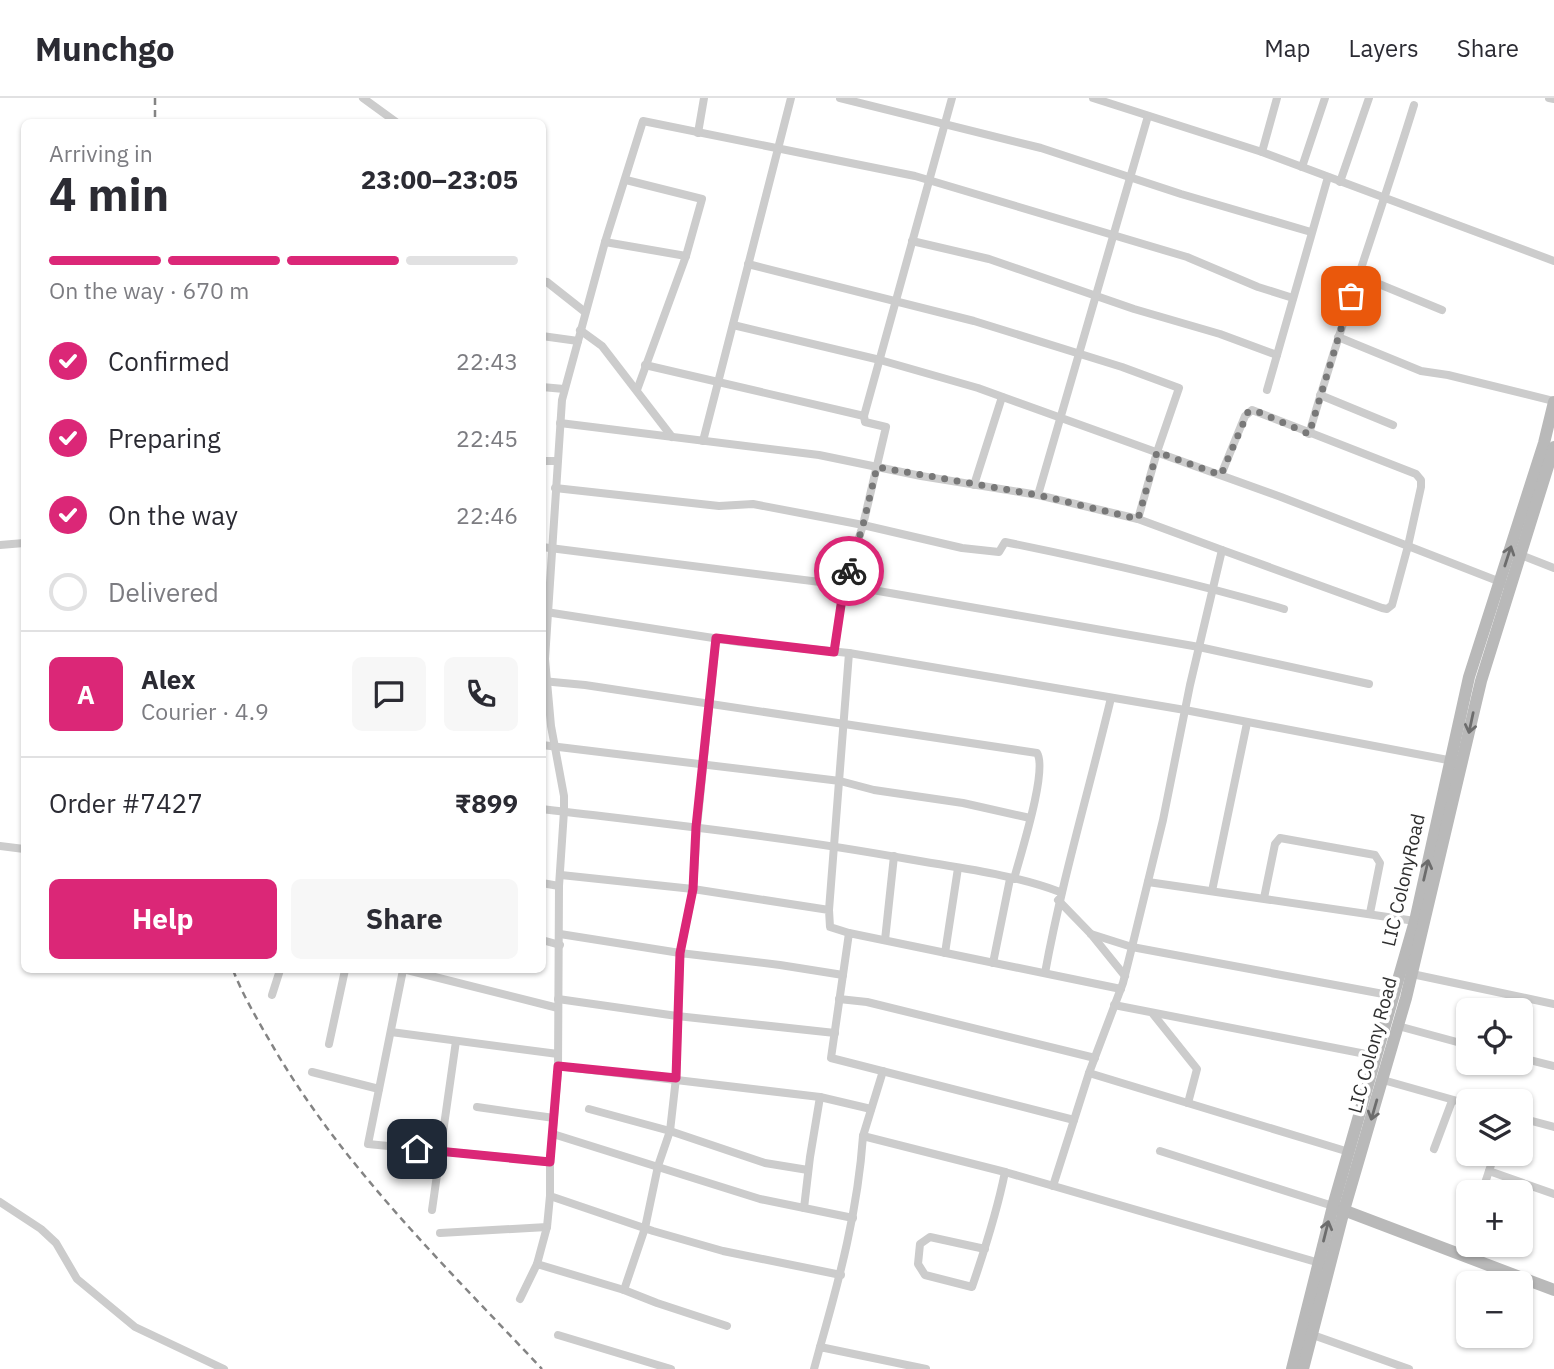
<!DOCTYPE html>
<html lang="en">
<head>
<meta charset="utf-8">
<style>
	:root { --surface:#fff; --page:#f7f7f7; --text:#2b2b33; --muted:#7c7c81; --line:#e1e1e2; --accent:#db2777 }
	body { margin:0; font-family:"IBM Plex Sans",sans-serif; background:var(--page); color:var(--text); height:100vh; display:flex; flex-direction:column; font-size:26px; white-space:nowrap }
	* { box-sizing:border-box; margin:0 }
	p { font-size:23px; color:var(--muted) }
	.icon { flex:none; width:38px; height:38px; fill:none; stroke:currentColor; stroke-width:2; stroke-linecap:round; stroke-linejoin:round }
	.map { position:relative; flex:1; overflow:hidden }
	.side { position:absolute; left:21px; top:21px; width:525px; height:854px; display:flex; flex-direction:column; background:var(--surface); border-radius:10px; box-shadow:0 2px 5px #0004 }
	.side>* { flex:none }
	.controls { position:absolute; left:1456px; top:900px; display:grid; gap:14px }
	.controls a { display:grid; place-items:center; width:77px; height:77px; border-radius:10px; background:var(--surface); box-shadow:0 2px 5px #0004; font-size:35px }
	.pin { position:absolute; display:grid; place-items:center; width:60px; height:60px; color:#fff; margin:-30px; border-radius:14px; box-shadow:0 4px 10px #0006 }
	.courier { position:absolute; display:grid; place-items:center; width:70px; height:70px; margin:-35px; border:5px solid #db2777; border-radius:50%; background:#fff; color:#222; box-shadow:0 2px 9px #0007 }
	.summary em { font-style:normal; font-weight:800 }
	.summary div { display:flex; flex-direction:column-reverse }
	.summary { display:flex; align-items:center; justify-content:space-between; height:119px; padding:0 28px }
	h1 { font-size:46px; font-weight:800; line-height:52px }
	.bar { display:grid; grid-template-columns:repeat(4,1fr); gap:10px 7px; align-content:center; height:84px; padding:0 28px }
	.bar i { height:9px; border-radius:5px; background:var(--line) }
	.bar .current { background:var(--accent) }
	.bar p { grid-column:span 4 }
	.line { display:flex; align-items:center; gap:18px; padding:0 28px; border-top:2px solid var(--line) }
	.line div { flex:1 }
	.round { display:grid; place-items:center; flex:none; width:74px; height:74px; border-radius:10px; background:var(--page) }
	ol { padding:0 28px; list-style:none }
	li { display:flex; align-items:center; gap:21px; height:77px }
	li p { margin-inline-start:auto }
	li .icon { padding:7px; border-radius:50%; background:var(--accent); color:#fff; stroke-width:4 }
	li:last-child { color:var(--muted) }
	li i { width:38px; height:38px; border:4px solid var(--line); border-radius:50% }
	.button { display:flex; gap:14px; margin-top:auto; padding:14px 28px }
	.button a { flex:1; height:80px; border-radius:10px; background:var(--accent); color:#fff; font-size:28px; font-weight:800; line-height:80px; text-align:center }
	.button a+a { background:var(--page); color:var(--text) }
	header { display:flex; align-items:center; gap:42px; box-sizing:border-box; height:98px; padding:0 35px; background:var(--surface); border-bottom:2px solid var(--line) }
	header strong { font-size:33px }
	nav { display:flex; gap:38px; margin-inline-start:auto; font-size:24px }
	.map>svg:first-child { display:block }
</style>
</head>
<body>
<header>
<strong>Munchgo</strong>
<nav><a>Map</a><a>Layers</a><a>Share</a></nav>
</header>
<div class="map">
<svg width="1554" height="1271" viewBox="0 0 1554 1271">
	<rect width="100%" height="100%" fill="#fff"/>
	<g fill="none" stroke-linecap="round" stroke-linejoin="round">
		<!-- street -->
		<g stroke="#ccc" stroke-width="8">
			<polyline points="363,0 396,24"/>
			<polyline points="840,0 1041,50 1181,96 1311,134"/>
			<polyline points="1093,0 1262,54 1554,163"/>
			<polyline points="1549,0 1554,1"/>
			<polyline points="698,35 704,0"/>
			<polyline points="1262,54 1277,0"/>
			<polyline points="1302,69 1325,0"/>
			<polyline points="626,82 702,101 686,158 637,292"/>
			<polyline points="1340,84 1369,0"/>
			<polyline points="912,143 989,161 1134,211 1220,236 1277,257"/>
			<polyline points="605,144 686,158"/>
			<polyline points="748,166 974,223 1122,269 1179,290 1157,354 1138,421"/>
			<polyline points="1357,177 1442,212"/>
			<polyline points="542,183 547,184 585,214"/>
			<polyline points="733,227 880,262 978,290 1281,399 1408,448 1421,389 1421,382 1416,376 1252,312 1245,318 1221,377"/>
			<polyline points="580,232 602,248 672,339"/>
			<polyline points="542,238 578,243"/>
			<polyline points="1338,239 1421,273 1448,277 1554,303"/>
			<polyline points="645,267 864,318"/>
			<polyline points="542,289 564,291"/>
			<polyline points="1267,292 1328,79"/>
			<polyline points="1320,297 1393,327"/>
			<polyline points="560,325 819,357 921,378 1038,397 1138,421 1222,452"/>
			<path d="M1309,336C1341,225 1380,117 1414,7"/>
			<polyline points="703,343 791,0"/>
			<polyline points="542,363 557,363"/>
			<polyline points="974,387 1002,299"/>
			<path d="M555,390L719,408L753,406L863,427L962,450L999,454L1005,444C1099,463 1192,484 1284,511"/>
			<polyline points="1038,397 1148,18"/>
			<polyline points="0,447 24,445"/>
			<polyline points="542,449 844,487 1199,549 1369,586"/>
			<polyline points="1521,457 1554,470"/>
			<polyline points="546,514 739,544 849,555 1185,612 1453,663"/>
			<polyline points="834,554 844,487 863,427 886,329 865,324 864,318 952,0"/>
			<path d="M542,583L585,587L1037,655C1048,672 1020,758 1014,781"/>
			<polyline points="542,647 840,683 874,692 963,705 1030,720"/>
			<path d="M542,711C665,726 787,739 908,761C959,770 1012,776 1060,794"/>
			<polyline points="0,748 24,751"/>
			<polyline points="561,777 693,791 697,729 716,540"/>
			<polyline points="1148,784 1415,823"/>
			<polyline points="542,785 559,788"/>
			<polyline points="1212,793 1247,625"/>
			<polyline points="1264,800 1275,746 1280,740 1375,757 1380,765 1370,815"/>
			<polyline points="1058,802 1091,836 1125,878"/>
			<polyline points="829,812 849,555"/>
			<polyline points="560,836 680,855 693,791 829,812 830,829 849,835"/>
			<polyline points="1091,836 1132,849 1394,898"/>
			<polyline points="542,842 560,847"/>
			<polyline points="885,842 894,758"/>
			<polyline points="945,855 958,770"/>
			<polyline points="993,865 1010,781"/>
			<polyline points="403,872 368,1046 550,1064"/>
			<polyline points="407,872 558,910"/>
			<path d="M1045,875C1062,782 1089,692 1111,600"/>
			<polyline points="1412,876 1554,906"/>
			<polyline points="272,897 280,872"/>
			<polyline points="558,901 677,918 835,935"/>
			<polyline points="839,901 867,904 1095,960"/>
			<polyline points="1114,907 1376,958"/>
			<polyline points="1153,916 1197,971 1188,1005"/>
			<polyline points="1398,928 1468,947"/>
			<polyline points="391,934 558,956"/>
			<polyline points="329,946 345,872"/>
			<polyline points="1521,960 1554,968"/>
			<polyline points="558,968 820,999 871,1011"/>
			<polyline points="312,974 379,991"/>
			<polyline points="1383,982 1468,1006"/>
			<polyline points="477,1009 554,1020"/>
			<polyline points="589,1011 670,1033 765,1065 808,1072"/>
			<polyline points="1521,1020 1554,1029"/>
			<polyline points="1074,1022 831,960 849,835 1121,891"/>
			<polyline points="553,1036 760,1101 853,1120"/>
			<polyline points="863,1038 883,973"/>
			<polyline points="1434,1051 1452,1003"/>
			<polyline points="1160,1053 1333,1108"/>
			<polyline points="1349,1054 1089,975 1123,885 1132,849 1163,722 1190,587 1222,452 1382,510 1387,511 1392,507 1408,448 1503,485"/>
			<polyline points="1495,1055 1489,1073 1554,1096"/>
			<polyline points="1053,1088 1089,975"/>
			<polyline points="1482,1094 1489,1073"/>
			<polyline points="0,1104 41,1131 56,1145 77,1181 135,1229 224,1271"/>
			<polyline points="804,1110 810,1059 820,999"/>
			<polyline points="432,1112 456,943"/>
			<polyline points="440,1135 547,1129 550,1098"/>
			<path d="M985,1151L930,1139L920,1146L918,1166L925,1177L972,1189C985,1151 997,1114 1005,1074"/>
			<polyline points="1463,1158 1468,1142"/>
			<polyline points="537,1166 547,1129"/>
			<polyline points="841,1177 723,1153 653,1133 550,1098 550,1064 558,973 559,788 564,713 564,698 551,628 545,561 562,302 605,144 643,23 915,78 1187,159 1258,189 1293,200"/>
			<polyline points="624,1192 645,1130 658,1068 670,1033 676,980 680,855 780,867 843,877"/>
			<polyline points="520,1201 537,1166 624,1192 657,1205 727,1228"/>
			<polyline points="1310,1236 1409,1271"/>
			<polyline points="558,1237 671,1271"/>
			<path d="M820,1249C840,1179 858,1111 863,1038L1005,1074L1323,1166"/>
			<polyline points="814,1271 820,1249 926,1271"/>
		</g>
		<!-- secondary -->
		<g stroke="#b9b9b9" stroke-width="12">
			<polyline points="1338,1110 1554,1192"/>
			<polyline points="1292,1271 1333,1108 1415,823 1469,579 1544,345 1554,304"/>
			<polyline points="1303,1271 1344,1112 1406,900 1481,583 1554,349"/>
		</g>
		<!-- rail -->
		<g stroke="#848484" stroke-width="2.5" stroke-dasharray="7 5" stroke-linecap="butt">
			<polyline points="155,0 155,24"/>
			<path d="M233,872C244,900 260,926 275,952C346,1072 447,1170 542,1271"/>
		</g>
	</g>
	<!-- one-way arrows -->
	<defs><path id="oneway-shaft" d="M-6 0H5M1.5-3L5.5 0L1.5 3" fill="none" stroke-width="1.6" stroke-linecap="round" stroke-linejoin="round" transform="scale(1.75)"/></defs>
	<g stroke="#6d6d6d">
		<use href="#oneway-shaft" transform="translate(1508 458) rotate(-72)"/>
		<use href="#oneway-shaft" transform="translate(1471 625) rotate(102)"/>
		<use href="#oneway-shaft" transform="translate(1426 772) rotate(-77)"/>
		<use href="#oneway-shaft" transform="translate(1374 1012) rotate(106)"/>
		<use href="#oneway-shaft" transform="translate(1326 1133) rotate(-76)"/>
	</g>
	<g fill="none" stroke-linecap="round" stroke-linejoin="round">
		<!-- done -->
		<polyline stroke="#787878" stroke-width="7" stroke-dasharray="0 12.6" points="849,473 863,427 877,369 1038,397 1138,421 1157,354 1221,377 1248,314 1256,313 1309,336 1351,198"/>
		<!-- route -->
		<polyline stroke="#db2777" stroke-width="9" points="417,1051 550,1064 558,968 676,980 680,855 693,791 696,729 716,540 834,554 844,487 849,473"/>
	</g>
	<g text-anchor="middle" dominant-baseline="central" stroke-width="7" stroke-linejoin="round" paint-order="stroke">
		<!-- street labels -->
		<g font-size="19" fill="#2f2f2f" stroke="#fff">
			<text transform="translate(1403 782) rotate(-77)">LIC ColonyRoad</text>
			<text transform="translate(1372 947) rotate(-75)">LIC Colony Road</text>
		</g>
	</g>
</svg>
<div class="controls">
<a><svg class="icon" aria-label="locate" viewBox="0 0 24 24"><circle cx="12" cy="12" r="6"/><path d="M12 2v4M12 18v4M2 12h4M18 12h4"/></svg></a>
<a><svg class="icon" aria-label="layers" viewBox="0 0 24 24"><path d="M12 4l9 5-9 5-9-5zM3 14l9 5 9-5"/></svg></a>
<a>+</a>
<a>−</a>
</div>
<div class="pin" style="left:1351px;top:198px;background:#ea580c"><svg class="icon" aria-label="bag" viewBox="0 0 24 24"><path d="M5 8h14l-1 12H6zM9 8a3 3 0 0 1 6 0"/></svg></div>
<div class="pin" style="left:417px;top:1051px;background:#1f2937"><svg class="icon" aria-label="home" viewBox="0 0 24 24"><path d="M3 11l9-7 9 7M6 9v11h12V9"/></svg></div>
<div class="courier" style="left:849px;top:473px"><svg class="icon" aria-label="bike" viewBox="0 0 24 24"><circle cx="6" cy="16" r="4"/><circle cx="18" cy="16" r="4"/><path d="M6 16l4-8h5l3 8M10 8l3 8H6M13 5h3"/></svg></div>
<section class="side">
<div class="summary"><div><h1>4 min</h1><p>Arriving in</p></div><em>23:00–23:05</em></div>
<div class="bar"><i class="current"></i><i class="current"></i><i class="current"></i><i></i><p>On the way · 670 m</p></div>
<ol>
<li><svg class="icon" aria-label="check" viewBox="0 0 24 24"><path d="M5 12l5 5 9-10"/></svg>Confirmed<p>22:43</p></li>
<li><svg class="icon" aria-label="check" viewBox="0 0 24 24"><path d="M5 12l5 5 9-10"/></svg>Preparing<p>22:45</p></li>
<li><svg class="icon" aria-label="check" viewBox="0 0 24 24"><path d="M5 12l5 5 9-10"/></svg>On the way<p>22:46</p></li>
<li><i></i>Delivered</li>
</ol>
<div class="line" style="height:126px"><b class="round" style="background:var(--accent);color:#fff">A</b><div><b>Alex</b><p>Courier · 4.9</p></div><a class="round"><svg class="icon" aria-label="chat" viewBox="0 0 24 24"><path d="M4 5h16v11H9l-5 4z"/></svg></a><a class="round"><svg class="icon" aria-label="phone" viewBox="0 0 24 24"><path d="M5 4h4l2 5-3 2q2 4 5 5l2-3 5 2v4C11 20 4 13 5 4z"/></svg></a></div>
<div class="line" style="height:91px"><div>Order #7427</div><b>₹899</b></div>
<div class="button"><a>Help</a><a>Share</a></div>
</section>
</div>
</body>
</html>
